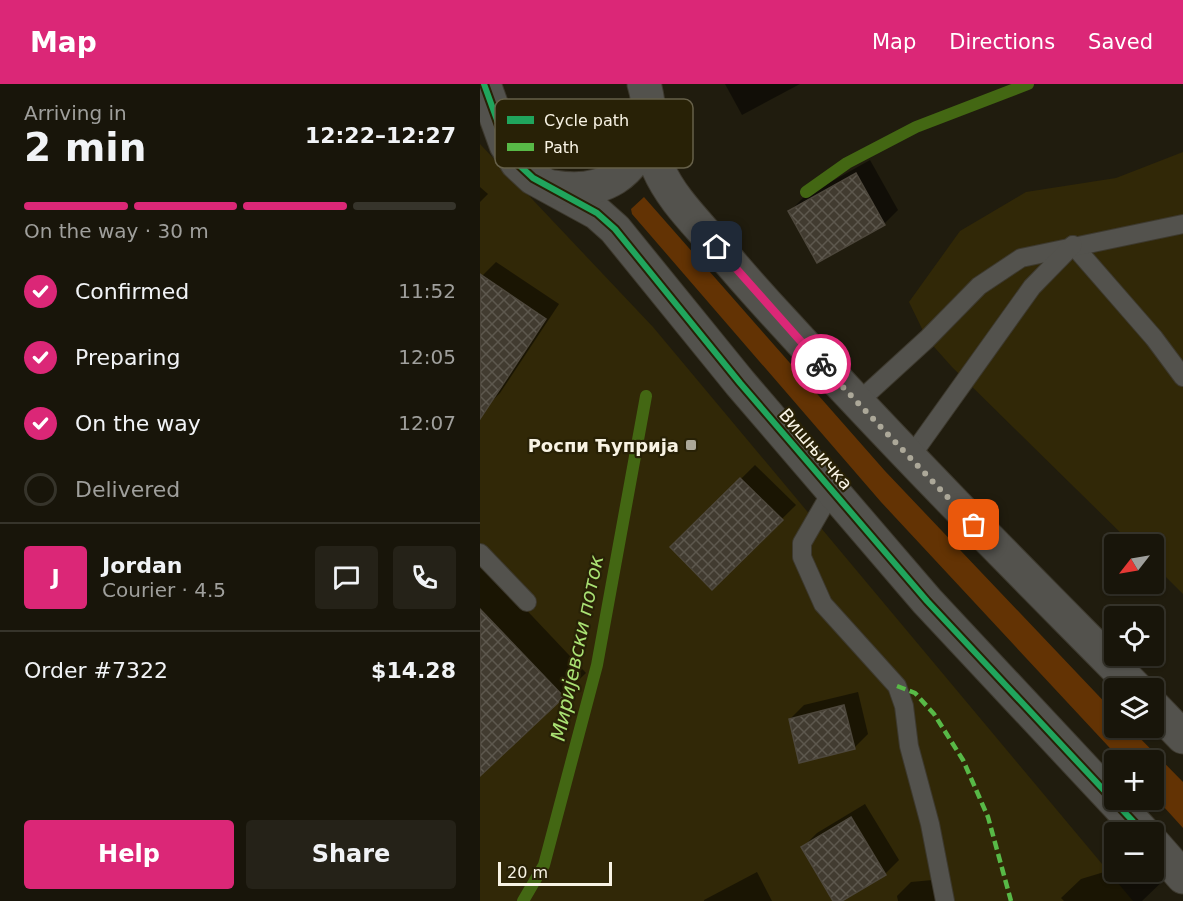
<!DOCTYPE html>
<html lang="en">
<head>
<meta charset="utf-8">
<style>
	:root { --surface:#18150a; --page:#252218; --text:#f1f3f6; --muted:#9f9f9c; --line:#36342b; --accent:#db2777 }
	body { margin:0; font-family:"DejaVu Sans",sans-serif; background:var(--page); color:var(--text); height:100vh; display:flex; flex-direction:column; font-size:22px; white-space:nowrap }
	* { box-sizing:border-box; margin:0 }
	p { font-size:20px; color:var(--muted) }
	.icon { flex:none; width:33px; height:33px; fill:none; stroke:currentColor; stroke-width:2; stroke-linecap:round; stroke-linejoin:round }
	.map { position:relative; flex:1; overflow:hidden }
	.sheet { display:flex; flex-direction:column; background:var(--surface); width:480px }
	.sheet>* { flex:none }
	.needle { width:39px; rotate:239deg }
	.fabs { position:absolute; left:624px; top:450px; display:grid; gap:12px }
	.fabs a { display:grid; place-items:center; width:60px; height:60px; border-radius:6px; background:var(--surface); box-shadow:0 2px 4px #0004,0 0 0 2px var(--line); font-size:30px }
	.scale { position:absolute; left:18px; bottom:15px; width:114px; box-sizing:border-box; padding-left:6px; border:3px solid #f8f3e4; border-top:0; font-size:16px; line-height:21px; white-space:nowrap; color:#f8f3e4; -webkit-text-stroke:4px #282106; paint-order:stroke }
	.pin { position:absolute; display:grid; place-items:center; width:51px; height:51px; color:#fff; margin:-26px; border-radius:12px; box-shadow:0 3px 9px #0006 }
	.courier { position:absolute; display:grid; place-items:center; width:60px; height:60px; margin:-30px; border:4px solid #db2777; border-radius:50%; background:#fff; color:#222; box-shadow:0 2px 8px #0007 }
	.headline em { font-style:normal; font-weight:600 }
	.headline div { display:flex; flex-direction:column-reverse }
	.headline { display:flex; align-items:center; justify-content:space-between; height:102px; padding:0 24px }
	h1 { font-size:39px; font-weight:600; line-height:45px }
	.bar { display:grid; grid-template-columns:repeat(4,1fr); gap:9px 6px; align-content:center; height:72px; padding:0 24px }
	.bar i { height:8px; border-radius:4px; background:var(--line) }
	.bar .current { background:var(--accent) }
	.bar p { grid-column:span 4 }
	.line { display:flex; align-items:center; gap:15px; padding:0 24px; border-top:2px solid var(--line) }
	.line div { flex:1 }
	.round { display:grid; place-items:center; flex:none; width:63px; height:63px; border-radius:6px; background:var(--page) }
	ol { padding:0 24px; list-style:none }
	li { display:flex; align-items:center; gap:18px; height:66px }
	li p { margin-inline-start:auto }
	li .icon { padding:6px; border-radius:50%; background:var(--accent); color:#fff; stroke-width:4 }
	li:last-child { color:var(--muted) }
	li i { width:33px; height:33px; border:3px solid var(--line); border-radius:50% }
	.button { display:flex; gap:12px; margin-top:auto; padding:12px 24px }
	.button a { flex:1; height:69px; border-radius:6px; background:var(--accent); color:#fff; font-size:24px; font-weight:600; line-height:69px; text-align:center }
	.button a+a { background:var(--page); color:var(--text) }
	header { display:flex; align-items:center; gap:36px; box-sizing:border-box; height:84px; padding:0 30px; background:var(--accent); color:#fff }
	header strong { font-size:28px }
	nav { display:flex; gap:33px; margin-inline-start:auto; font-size:21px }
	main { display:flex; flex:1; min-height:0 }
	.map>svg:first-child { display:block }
</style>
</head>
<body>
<header>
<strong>Map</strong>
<nav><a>Map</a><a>Directions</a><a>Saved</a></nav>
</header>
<main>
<section class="sheet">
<div class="headline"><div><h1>2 min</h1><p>Arriving in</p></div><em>12:22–12:27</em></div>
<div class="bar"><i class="current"></i><i class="current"></i><i class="current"></i><i></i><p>On the way · 30 m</p></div>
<ol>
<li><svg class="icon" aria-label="check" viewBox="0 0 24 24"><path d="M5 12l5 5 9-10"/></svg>Confirmed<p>11:52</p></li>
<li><svg class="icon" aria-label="check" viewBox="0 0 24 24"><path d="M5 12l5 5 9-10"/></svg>Preparing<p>12:05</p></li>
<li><svg class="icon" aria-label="check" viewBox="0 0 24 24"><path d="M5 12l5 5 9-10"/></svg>On the way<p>12:07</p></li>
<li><i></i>Delivered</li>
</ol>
<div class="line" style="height:108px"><b class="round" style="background:var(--accent);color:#fff">J</b><div><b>Jordan</b><p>Courier · 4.5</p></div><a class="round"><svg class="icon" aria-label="chat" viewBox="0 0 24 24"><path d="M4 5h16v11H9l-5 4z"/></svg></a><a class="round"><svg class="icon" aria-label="phone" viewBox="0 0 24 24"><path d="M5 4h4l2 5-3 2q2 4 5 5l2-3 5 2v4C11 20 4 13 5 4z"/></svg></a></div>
<div class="line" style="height:78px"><div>Order #7322</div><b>$14.28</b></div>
<div class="button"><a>Help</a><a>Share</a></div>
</section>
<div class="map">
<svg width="703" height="817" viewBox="0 0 703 817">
	<defs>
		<pattern id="building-cross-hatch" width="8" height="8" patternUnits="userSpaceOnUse" patternTransform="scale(1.5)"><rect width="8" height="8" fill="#413b30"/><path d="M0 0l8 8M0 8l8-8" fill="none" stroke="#5d584e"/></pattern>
	</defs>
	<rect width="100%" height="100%" fill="#201c0e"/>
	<!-- built -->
	<g fill="#312807">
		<polygon points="0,60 173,243 653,817 0,817"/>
		<polygon points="703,68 703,510 674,481 674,460 652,460 472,283 447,255 429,218 480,147 546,108 636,94"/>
	</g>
	<!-- grass -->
	<polygon fill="#633304" points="164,113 405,387 634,628 634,644 650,644 703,698 703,744 674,712 674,676 641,676 401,418 152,130 151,125"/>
	<!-- shadow -->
	<g fill="#0007">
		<polygon points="245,0 320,0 262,31"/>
		<polygon points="390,76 418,126 404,140 310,127 324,113"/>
		<polygon points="0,103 8,110 0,118"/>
		<polygon points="16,178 79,220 20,309 6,323 0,319 0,194"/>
		<polygon points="275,381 316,421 232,504 192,463"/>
		<polygon points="0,477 106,589 0,690"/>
		<polygon points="378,608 388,650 374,664 310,635 324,621"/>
		<polygon points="385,720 419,776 405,790 359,817 354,817 323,763 337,749"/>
		<polygon points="674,780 687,793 662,817 584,817 581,814 601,795 634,785 634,788 674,788"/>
		<polygon points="277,788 292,817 224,817 224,816"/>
		<polygon points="463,795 465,817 418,817 417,812 431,798"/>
	</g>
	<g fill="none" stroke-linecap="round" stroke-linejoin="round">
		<!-- stream -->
		<g stroke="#436713" stroke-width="12">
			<polyline points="326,108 367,79 436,43 548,0"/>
			<polyline points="43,817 64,781 117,581 166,312"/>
		</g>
	</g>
	<!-- building -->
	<g fill="url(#building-cross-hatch)" stroke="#4d473c" stroke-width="1.5">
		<polygon points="376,89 405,141 337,179 308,127"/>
		<polygon points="0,190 66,235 0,335"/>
		<polygon points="260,394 303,436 232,506 190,463"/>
		<polygon points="0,525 84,613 0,692"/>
		<polygon points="364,621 375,665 319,679 309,635"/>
		<polygon points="371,733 406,791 362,817 353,817 321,763"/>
	</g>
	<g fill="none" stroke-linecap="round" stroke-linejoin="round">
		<!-- service casing -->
		<g stroke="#3d392e" stroke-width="20">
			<g id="service">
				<polyline points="593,161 674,254 703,293"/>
				<polyline points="377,319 447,255 499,202 541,174 703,140"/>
				<polyline points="429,375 552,203 593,161"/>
				<polyline points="352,407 322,459 322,473 343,520 417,602 424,622 429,662 450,740 465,817"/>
				<polyline points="0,469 47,518"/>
			</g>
		</g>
		<!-- tertiary casing -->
		<g stroke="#3d392e" stroke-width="35">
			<g id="tertiary">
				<polyline points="4,0 26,61 37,79 53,94 117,129 135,145 260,299 447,517 663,748"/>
				<path d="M164,0C173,28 167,57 178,84C190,112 212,134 232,157C256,186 281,214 307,242C420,366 538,485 656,604"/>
				<path d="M74,103C124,111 155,91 169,43"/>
				<polyline points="674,623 703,653"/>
				<polyline points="674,760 703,793"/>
			</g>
		</g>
		<!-- service -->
		<use href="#service" stroke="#53524d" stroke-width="18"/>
		<!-- tertiary -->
		<use href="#tertiary" stroke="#53524d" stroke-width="33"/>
		<!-- quiet -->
		<polyline stroke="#58b947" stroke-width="4.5" stroke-dasharray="9 4.5" stroke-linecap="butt" points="417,602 435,609 454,630 483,676 508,733 531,817"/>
		<!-- cycleway casing -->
		<g stroke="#282106" stroke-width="10">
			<polyline id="cycleway" points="4,0 26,61 37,79 53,94 117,129 135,145 260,299 447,517 663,748"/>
		</g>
		<!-- cycleway -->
		<use href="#cycleway" stroke="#20a55d" stroke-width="6"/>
	</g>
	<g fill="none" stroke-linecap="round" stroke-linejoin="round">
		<!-- done -->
		<polyline stroke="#aca899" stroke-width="6" stroke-dasharray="0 10.8" points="341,280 494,441"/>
		<!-- route -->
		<polyline stroke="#db2777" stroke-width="8" points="237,163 341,280"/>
	</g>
	<!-- markers -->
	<rect fill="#aca899" stroke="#282106" stroke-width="2" x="205" y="355" width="12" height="12" rx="3"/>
	<g text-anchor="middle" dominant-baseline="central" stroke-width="4.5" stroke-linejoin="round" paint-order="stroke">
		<!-- poi labels -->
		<g font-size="18" font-weight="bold" fill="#f8f3e4" stroke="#282106" text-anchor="end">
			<text x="199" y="361">Роспи Ћуприја</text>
		</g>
		<!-- street labels -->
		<g font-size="18" fill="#f8f3e4" stroke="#282106">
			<text transform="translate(336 365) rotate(49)">Вишњичка</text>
		</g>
		<!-- water labels -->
		<g font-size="20" font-style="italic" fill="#aae273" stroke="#282106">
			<text transform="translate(97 564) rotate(-78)">Миријевски поток</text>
		</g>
	</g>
	<!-- legend -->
	<rect x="15" y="15" width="198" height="69" rx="9" fill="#282106" stroke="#666049" stroke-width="1.5"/>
	<rect x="27" y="32" width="27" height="8" fill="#20a55d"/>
	<rect x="27" y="59" width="27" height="8" fill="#58b947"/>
	<g font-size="16" fill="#f8f3e4">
		<text x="64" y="42">Cycle path</text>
		<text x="64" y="69">Path</text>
	</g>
</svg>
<div class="fabs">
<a><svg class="needle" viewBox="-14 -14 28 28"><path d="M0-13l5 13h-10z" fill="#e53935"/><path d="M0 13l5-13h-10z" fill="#9f9f9c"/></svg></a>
<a><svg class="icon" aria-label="locate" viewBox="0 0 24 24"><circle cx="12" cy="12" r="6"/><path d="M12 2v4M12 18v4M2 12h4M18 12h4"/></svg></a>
<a><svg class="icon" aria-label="layers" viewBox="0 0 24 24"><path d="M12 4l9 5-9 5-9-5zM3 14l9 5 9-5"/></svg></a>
<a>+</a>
<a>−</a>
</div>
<div class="scale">20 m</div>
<div class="pin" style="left:494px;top:441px;background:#ea580c"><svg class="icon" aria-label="bag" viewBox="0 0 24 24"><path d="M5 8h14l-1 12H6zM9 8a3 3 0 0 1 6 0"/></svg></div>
<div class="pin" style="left:237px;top:163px;background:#1f2937"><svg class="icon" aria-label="home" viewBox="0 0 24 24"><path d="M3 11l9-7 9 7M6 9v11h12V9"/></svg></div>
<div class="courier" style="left:341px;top:280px"><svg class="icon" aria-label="bike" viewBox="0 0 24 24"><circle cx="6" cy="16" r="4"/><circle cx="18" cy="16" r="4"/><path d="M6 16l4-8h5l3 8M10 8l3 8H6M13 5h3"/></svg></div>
</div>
</main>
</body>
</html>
